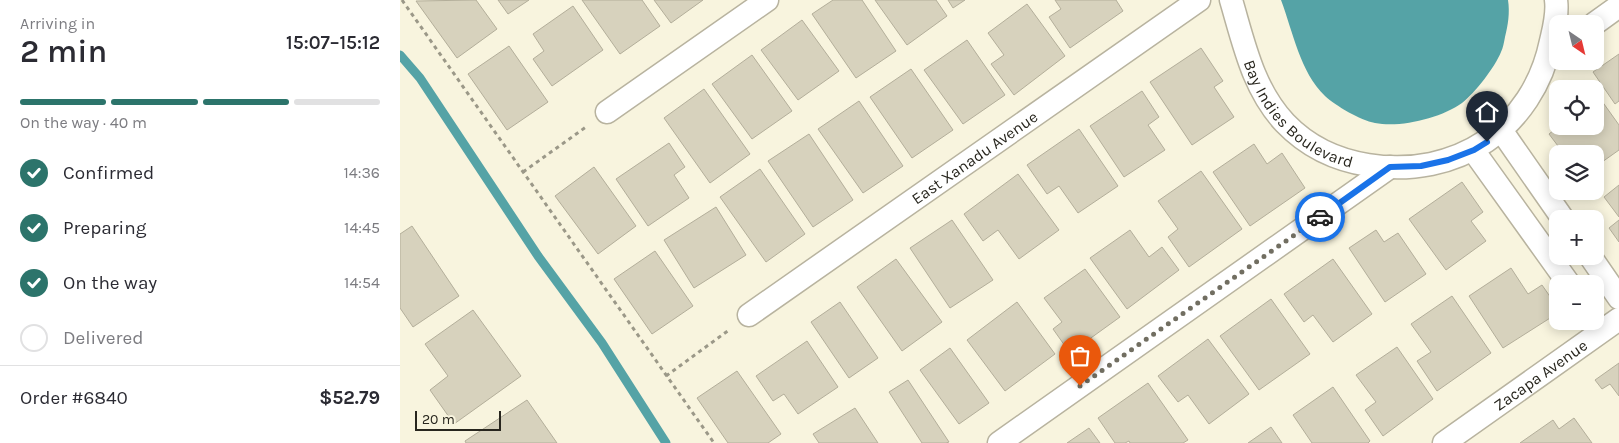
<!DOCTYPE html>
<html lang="en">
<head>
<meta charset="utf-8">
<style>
	:root { --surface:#fff; --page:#f7f7f7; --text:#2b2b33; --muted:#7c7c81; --line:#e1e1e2; --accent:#2c746b }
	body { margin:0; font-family:Karla,sans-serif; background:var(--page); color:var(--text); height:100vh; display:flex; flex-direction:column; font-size:19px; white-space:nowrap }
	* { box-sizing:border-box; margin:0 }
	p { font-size:16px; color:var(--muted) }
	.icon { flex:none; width:28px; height:28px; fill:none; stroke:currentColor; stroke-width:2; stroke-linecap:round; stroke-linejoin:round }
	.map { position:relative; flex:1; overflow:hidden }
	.details { display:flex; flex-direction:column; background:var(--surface); width:400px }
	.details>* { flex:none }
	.needle { width:32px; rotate:145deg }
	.tools { position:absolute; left:1149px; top:15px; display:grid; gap:10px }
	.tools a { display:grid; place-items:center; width:55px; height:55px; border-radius:10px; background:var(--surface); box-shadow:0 2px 12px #0003; font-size:25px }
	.scale { position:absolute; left:15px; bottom:12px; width:86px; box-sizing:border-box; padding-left:5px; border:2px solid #28261e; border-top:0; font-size:14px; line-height:18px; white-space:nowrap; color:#28261e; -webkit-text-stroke:4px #f8f4de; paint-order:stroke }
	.pin { position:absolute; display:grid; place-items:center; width:42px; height:42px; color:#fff; margin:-51px -21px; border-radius:50% 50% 50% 0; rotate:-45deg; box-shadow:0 0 5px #0007 }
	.pin .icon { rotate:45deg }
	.courier { position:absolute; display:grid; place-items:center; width:50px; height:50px; margin:-25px; border:4px solid #1a73e8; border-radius:50%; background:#fff; color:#222; box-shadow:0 1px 6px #0007 }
	.head em { font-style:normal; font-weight:600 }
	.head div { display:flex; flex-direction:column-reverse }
	.head { display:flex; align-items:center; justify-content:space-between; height:85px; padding:0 20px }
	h1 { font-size:32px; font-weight:600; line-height:38px }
	.bar { display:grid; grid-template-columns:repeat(4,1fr); gap:8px 5px; align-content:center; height:60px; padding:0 20px }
	.bar i { height:6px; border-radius:4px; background:var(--line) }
	.bar .active { background:var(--accent) }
	.bar p { grid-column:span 4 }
	.line { display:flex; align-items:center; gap:12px; padding:0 20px; border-top:1px solid var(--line) }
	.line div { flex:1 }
	ol { padding:0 20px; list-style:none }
	li { display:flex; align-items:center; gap:15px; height:55px }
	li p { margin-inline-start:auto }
	li .icon { padding:5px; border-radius:50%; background:var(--accent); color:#fff; stroke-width:4 }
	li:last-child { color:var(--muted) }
	li i { width:28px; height:28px; border:2px solid var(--line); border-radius:50% }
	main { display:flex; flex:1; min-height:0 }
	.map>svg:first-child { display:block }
</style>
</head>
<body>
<main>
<section class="details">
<div class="head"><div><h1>2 min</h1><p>Arriving in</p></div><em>15:07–15:12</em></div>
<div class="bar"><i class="active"></i><i class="active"></i><i class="active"></i><i></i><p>On the way · 40 m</p></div>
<ol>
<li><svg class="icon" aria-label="check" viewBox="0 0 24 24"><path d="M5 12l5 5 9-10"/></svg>Confirmed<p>14:36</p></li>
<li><svg class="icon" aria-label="check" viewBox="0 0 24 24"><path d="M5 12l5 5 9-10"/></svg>Preparing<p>14:45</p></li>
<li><svg class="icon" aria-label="check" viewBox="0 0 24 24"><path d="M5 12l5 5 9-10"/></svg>On the way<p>14:54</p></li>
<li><i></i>Delivered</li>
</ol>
<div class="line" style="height:65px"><div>Order #6840</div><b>$52.79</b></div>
</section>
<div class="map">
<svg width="1219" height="443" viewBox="0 0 1219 443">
	<rect width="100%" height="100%" fill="#f8f4de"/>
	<!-- water -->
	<path fill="#55a3a6" d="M881,0H1108C1110,13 1108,25 1105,37C1104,42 1103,48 1101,52C1095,67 1075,93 1062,103C1041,118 1001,128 975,123C960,120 936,106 925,96C900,72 893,32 881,0Z"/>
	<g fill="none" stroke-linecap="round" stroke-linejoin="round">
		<!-- stream -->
		<polyline stroke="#55a3a6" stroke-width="9" points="0,55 20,78 138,256 202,343 266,443"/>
	</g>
	<!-- building -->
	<g fill="#d7d2bd" stroke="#b3ae9a">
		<polygon points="76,0 97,29 57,58 16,1"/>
		<polygon points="98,0 129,0 108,14"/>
		<polygon points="182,0 242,0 260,26 220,54"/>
		<polygon points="254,0 303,0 271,23"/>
		<polygon points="433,0 462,0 496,51 456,78 412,14"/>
		<polygon points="475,0 536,0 547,16 507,45"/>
		<polygon points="548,0 565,0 553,8"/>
		<polygon points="655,0 716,0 723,11 670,48 649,17 661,9"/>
		<polygon points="627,4 665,56 614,95 591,64 604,55 588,33"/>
		<polygon points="173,6 203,50 152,86 133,59 144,51 133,34"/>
		<polygon points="402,20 439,71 398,100 361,50"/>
		<polygon points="567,40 605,95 563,124 524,70"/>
		<polygon points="109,46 148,102 107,130 68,74"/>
		<polygon points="801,48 823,81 814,87 834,117 792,145 750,82"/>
		<polygon points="1219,54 1219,101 1215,104 1193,72"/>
		<polygon points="352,55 392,111 352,139 312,84"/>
		<polygon points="511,69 553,130 512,158 470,97"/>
		<polygon points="304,89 350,154 310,183 264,118"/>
		<polygon points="742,91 759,117 748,125 765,150 724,177 690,126"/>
		<polygon points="1199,97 1219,125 1219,150 1195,167 1195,154 1164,154 1149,134 1159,126 1195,126 1195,100"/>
		<polygon points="459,101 503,166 463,193 418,129"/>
		<polygon points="679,129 718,186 678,213 659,186 647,194 627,165"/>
		<polygon points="409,134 453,200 413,227 368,161"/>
		<polygon points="269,143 285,167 274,175 289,198 248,226 216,179"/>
		<polygon points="854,144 867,164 882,153 905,188 850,226 813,172"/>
		<polygon points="194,167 236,226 198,254 155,196"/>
		<polygon points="360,169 405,234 366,262 320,197"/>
		<polygon points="801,171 842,229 789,267 768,237 778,229 758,201"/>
		<polygon points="618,174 659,230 619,259 598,230 583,241 564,214"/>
		<polygon points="1062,182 1083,212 1071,221 1086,241 1046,270 1009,219"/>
		<polygon points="1219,185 1219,217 1204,197"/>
		<polygon points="316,207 346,255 294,288 264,240"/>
		<polygon points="552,220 593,280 550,308 510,248"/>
		<polygon points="1219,220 1219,242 1209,228"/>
		<polygon points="12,226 59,296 13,327 0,308 0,234"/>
		<polygon points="730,230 749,257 762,247 779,270 727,309 690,258"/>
		<polygon points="976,230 984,242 998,233 1026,274 985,302 949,248"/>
		<polygon points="255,251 293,306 252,334 214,279"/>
		<polygon points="496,259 542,322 502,351 457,287"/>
		<polygon points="933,259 972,314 933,342 913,315 904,322 884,294"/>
		<polygon points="1111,268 1128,294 1142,285 1158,308 1158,313 1103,348 1069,296"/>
		<polygon points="685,269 720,317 670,353 653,329 662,322 644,298"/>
		<polygon points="1052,296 1091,353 1037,391 1017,361 1031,352 1011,324"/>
		<polygon points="871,299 910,354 859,390 820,336"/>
		<polygon points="440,302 478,358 449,378 411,322"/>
		<polygon points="617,302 655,354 605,391 567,340"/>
		<polygon points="73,310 121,376 54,424 30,390 48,376 25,344"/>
		<polygon points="808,339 849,394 809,424 788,395 778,402 758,376"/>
		<polygon points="407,341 438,387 398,414 384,394 373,401 356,376"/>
		<polygon points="997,347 1033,399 983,436 965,410 976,402 956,375"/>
		<polygon points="550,348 589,403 559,424 520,370"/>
		<polygon points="1219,363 1219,396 1210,384 1202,389 1195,380"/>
		<polygon points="337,371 381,434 368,443 328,443 297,398"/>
		<polygon points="508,380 549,442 546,443 522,443 489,392"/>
		<polygon points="748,383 788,440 783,443 730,443 729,441 725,443 715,443 698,418"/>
		<polygon points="933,387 970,441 968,443 912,443 893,415"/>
		<polygon points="127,400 157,443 66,443 65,441"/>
		<polygon points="455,408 478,443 419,443 413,434"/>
		<polygon points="1174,418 1192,443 1120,443 1153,420 1159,429"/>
		<polygon points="871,427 882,443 848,443"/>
		<polygon points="689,428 700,443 667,443"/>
	</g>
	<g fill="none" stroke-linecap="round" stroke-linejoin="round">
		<!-- minor casing -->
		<g stroke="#b8b39f" stroke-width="25">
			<g id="minor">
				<path id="s1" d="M831,0C844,44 853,89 885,123C908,147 936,160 968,165C1056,179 1133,129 1151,41C1154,28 1158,14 1156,0"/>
				<polyline points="1194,24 1219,6"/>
				<polyline points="207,112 367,0"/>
				<polyline points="1101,130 1163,219"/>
				<polyline points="1073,150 1169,284"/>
				<polyline points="1190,256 1219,298"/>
				<path id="s2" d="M349,315L799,0"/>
				<polyline points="599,443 990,167"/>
				<path id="s3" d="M1044,443L1219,319"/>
			</g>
		</g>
		<!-- path -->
		<g stroke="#9b9888" stroke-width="3" stroke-dasharray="4 4" stroke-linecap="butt">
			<polyline points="2,0 314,443"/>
			<polyline points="123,172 186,127"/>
			<polyline points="266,376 329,330"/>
		</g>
		<!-- minor -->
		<use href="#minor" stroke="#fff" stroke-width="22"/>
	</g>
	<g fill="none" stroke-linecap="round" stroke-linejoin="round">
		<!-- done -->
		<polyline stroke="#716e61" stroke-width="5" stroke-dasharray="0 9" points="680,386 920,217"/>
		<!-- route -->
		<polyline stroke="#1a73e8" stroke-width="6" points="920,217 990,167 1021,166 1048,160 1074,150 1087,142"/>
	</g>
	<g text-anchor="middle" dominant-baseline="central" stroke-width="4.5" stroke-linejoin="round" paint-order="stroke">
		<!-- street labels -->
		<g font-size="16" fill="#28261e" stroke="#f8f4de">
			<text stroke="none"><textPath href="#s1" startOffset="139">Bay Indies Boulevard</textPath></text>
			<text stroke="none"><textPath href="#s2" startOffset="275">East Xanadu Avenue</textPath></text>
			<text stroke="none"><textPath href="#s3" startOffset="118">Zacapa Avenue</textPath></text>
		</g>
	</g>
</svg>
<div class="tools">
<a><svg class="needle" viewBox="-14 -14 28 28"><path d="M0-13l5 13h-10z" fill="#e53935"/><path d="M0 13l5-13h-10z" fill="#7c7c81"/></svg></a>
<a><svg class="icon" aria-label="locate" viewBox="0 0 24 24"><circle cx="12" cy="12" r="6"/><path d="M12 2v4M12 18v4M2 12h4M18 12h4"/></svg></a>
<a><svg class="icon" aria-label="layers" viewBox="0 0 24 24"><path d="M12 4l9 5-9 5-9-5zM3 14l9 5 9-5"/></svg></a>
<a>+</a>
<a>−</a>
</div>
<div class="scale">20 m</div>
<div class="pin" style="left:680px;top:386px;background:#ea580c"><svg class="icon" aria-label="bag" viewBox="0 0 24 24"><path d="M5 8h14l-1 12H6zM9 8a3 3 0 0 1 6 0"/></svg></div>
<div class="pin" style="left:1087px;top:142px;background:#1f2937"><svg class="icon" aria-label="home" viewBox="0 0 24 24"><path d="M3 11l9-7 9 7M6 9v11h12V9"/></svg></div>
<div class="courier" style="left:920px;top:217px"><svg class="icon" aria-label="car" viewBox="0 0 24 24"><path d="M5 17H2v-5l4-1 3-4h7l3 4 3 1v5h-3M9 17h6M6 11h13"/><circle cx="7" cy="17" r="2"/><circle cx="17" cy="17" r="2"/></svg></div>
</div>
</main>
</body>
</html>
